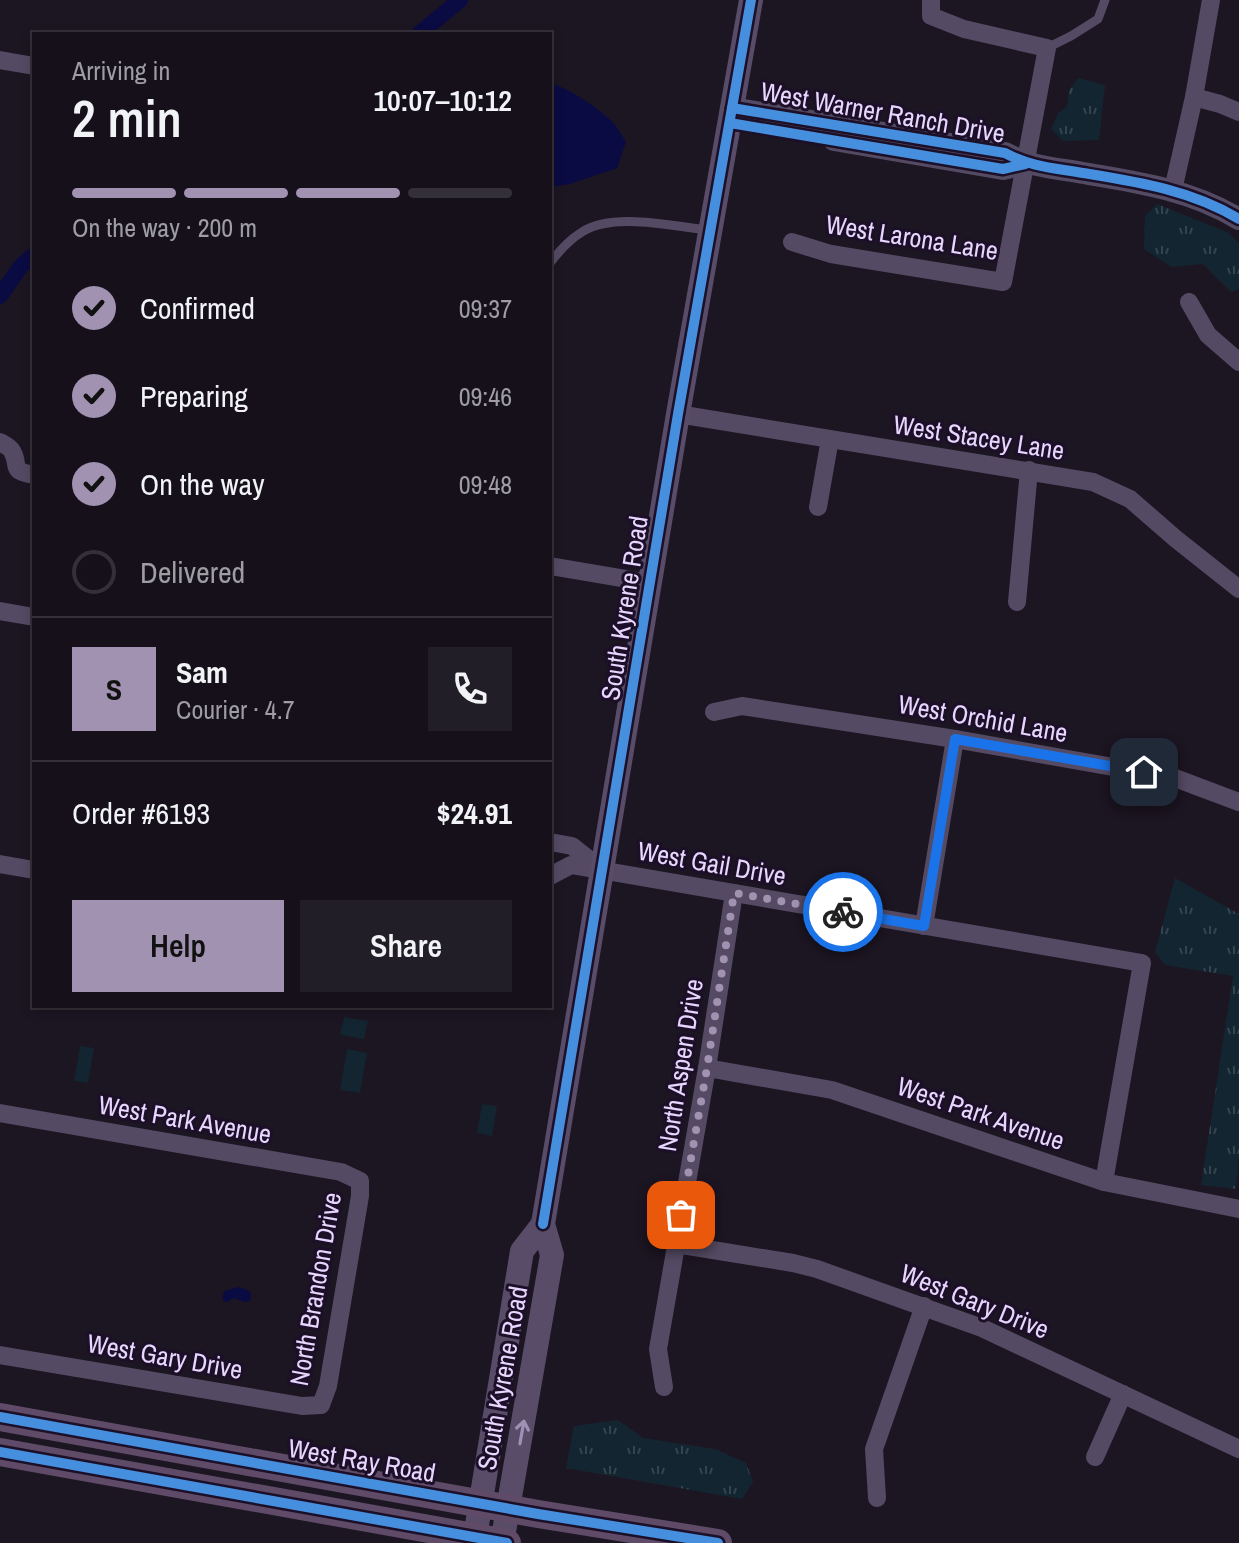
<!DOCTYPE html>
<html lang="en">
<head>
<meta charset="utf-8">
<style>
	:root { --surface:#15101a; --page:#221e27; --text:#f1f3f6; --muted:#9d9da2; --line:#343039; --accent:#a192b2 }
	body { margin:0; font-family:"Archivo Narrow",sans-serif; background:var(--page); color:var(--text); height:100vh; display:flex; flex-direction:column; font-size:30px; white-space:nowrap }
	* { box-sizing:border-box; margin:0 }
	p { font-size:26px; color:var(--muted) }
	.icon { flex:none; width:44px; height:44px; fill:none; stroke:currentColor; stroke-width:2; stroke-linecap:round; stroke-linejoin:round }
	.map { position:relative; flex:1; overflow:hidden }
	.sheet { position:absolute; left:32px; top:32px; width:520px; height:976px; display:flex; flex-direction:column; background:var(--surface); border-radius:0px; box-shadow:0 4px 12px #0003,0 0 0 2px var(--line) }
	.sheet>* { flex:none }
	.pin { position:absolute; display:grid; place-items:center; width:68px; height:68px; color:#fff; margin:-34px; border-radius:16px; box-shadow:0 4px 12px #0006 }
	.courier { position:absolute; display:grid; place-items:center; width:80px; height:80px; margin:-40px; border:6px solid #1a73e8; border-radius:50%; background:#fff; color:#222; box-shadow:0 2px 10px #0007 }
	.head em { font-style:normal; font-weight:600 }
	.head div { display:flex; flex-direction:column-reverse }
	.head { display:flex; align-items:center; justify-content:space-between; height:136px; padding:0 40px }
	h1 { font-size:52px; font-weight:600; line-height:60px }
	.bar { display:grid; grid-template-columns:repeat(4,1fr); gap:12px 8px; align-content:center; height:96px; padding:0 40px }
	.bar i { height:10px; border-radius:6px; background:var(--line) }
	.bar .on { background:var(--accent) }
	.bar p { grid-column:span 4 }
	.line { display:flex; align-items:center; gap:20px; padding:0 40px; border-top:2px solid var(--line) }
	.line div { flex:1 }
	.round { display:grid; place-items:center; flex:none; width:84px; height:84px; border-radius:0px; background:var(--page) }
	ol { padding:0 40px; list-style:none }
	li { display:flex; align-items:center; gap:24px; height:88px }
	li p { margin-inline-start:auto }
	li .icon { padding:8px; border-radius:50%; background:var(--accent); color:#111; stroke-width:4 }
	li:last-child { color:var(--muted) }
	li i { width:44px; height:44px; border:4px solid var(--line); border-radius:50% }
	.action { display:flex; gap:16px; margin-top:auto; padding:16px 40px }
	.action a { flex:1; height:92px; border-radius:0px; background:var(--accent); color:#111; font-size:32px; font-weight:600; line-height:92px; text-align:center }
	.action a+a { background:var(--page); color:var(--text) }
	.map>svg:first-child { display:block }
</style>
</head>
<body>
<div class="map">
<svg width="1239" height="1543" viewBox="0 0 1239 1543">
	<defs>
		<pattern id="park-tufts" width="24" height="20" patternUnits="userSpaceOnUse" patternTransform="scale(2)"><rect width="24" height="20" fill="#132530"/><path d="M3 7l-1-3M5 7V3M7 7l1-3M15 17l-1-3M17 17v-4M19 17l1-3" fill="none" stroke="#35444f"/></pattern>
	</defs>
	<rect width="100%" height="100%" fill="#1c1522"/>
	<!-- grass -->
	<g fill="#132530">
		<polygon points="344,1017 368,1021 364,1039 340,1035"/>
		<polygon points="80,1046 94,1048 88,1083 74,1081"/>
		<polygon points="347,1049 367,1053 360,1093 340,1090"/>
		<polygon points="482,1104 497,1106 492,1136 477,1133"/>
	</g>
	<!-- park -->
	<g fill="url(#park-tufts)">
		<polygon points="1078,78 1105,85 1099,140 1063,141 1051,129 1058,113 1067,107 1069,90"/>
		<polygon points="1157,204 1227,232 1239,243 1239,289 1231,292 1203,264 1171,267 1144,249 1145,216"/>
		<polygon points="1175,878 1239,914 1239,1157 1236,1189 1201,1185 1233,976 1165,965 1155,952"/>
		<polygon points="618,1420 643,1438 715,1449 746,1463 753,1482 742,1499 566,1468 574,1426"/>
	</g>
	<!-- water -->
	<g fill="#0b0b43">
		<path d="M550,83C569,88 602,110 615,125C619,130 622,136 626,142L617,168L570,184L550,187Z"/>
		<polygon points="238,1287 250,1291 251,1295 250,1301 245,1302 234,1298 227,1302 224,1301 222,1297 225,1291"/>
	</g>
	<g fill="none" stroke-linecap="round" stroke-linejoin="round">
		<!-- canal -->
		<g stroke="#0b0b43" stroke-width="16">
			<polyline points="419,34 460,0"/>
			<polyline points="0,296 21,266 34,255"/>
		</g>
		<!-- service -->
		<g stroke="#544a63" stroke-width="9">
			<polyline points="1047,48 1071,36 1098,19 1105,0"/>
			<path d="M550,263C559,251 569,240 582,232C613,212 671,226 707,230"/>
		</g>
		<!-- minor -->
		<g stroke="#544a63" stroke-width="18">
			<polyline points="0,60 34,66"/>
			<polyline points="1194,97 1220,104 1239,112"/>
			<polyline points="1173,190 1194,97 1211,0"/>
			<polyline points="792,242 831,254 1003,282 1047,48 964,29 931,16 931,0"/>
			<polyline points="1189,302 1208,335 1239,362"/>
			<polyline points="678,414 1093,482 1130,499 1176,539 1239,589"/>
			<path d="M0,442C3,444 10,447 12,451C21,467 8,470 34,475"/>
			<polyline points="818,507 830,439"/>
			<polyline points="550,566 650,583"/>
			<polyline points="1017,602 1029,470"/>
			<polyline points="0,611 34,617"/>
			<polyline points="714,712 742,706 955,739 1175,778 1239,802"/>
			<polyline points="550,842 572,846 601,869"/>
			<polyline points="0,864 34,870"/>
			<polyline points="550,876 571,865 1142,963 1104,1182"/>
			<polyline points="924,926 955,739"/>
			<polyline points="707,1068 832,1090 1104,1182 1239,1209"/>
			<polyline points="0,1113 341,1172 360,1181 360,1196 328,1386 321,1405 302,1406 0,1355"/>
			<polyline points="676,1244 793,1263 817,1269 982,1328 1239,1449"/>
			<polyline points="664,1387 658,1349 707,1068 734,893"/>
			<polyline points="1095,1457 1123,1394"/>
			<polyline points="877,1498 874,1449 924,1306"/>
		</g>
		<!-- tertiary -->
		<g stroke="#544a63" stroke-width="22">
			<path d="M732,108L1005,153C1031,167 1055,168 1083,173C1138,182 1191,190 1239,219"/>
			<polyline points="834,140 1003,169 1025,164"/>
		</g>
		<!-- secondary -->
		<g stroke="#584c69" stroke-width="24">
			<polyline points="474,1543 522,1251 543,1224"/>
			<polyline points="502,1543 552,1255 543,1224 678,414 751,0"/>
		</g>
		<!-- primary -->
		<g stroke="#5f4b68" stroke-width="28">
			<polyline points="0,1417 538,1514 718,1543"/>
			<polyline points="0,1452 507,1543"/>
		</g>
		<!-- cycleway casing -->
		<g stroke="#1c0f28" stroke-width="15">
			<g id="cycleway">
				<path d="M732,108L1005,153C1031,167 1055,168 1083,173C1138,182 1191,190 1239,219"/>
				<polyline points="730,123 1003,169 1025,164"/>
				<polyline points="543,1224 678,414 751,0"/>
				<polyline points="0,1417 538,1514 718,1543"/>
				<polyline points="0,1452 507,1543"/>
			</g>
		</g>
		<!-- cycleway -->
		<use href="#cycleway" stroke="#468fdf" stroke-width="10"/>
	</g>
	<!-- one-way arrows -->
	<defs><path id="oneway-shaft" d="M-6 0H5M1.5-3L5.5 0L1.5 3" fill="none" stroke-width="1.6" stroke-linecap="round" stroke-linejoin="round" transform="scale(2)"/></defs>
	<use stroke="#a091b4" href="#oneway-shaft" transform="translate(522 1432) rotate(-80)"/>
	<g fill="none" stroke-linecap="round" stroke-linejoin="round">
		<!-- done -->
		<polyline stroke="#a192b2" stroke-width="8" stroke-dasharray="0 14.4" points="681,1215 707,1068 734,893 843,912"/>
		<!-- route -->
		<polyline stroke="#1a73e8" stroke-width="10" points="843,912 924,926 955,739 1144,772"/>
	</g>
	<g text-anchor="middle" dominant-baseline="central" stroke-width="6" stroke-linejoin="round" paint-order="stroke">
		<!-- street labels -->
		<g font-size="26" fill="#e9d6ff" stroke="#1c0f28">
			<text transform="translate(883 112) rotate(10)">West Warner Ranch Drive</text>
			<text transform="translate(912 237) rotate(9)">West Larona Lane</text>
			<text transform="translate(979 437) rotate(9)">West Stacey Lane</text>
			<text transform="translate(624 608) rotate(-81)">South Kyrene Road</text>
			<text transform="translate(983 718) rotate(10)">West Orchid Lane</text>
			<text transform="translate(712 863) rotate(10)">West Gail Drive</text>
			<text transform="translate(680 1065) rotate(-81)">North Aspen Drive</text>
			<text transform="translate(981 1113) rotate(19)">West Park Avenue</text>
			<text transform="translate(185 1119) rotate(10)">West Park Avenue</text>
			<text transform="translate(315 1289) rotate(-80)">North Brandon Drive</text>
			<text transform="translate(975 1301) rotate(22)">West Gary Drive</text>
			<text transform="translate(165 1356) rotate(10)">West Gary Drive</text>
			<text transform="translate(502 1378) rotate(-80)">South Kyrene Road</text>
			<text transform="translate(362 1460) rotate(10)">West Ray Road</text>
		</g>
	</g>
</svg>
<div class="pin" style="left:681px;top:1215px;background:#ea580c"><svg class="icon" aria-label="bag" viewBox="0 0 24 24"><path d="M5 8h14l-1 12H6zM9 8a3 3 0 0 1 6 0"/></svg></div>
<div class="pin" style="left:1144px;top:772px;background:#1f2937"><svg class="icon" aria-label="home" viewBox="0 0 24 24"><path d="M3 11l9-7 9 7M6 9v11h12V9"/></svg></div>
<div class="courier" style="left:843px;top:912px"><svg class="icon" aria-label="bike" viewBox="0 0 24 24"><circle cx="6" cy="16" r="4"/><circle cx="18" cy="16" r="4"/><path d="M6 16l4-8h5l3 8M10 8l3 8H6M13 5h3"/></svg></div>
<section class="sheet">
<div class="head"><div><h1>2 min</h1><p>Arriving in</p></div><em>10:07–10:12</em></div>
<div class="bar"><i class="on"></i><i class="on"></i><i class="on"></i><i></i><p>On the way · 200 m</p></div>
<ol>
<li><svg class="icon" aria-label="check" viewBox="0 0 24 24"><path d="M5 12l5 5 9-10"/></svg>Confirmed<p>09:37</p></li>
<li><svg class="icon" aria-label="check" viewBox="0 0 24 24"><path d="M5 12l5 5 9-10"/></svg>Preparing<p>09:46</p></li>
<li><svg class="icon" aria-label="check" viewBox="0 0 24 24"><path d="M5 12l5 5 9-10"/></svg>On the way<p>09:48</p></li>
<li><i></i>Delivered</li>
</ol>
<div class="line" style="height:144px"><b class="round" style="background:var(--accent);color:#111">S</b><div><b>Sam</b><p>Courier · 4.7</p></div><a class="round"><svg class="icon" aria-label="phone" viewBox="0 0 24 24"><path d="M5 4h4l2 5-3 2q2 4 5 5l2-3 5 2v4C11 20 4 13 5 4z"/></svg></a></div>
<div class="line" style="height:104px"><div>Order #6193</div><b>$24.91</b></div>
<div class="action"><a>Help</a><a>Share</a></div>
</section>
</div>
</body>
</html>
